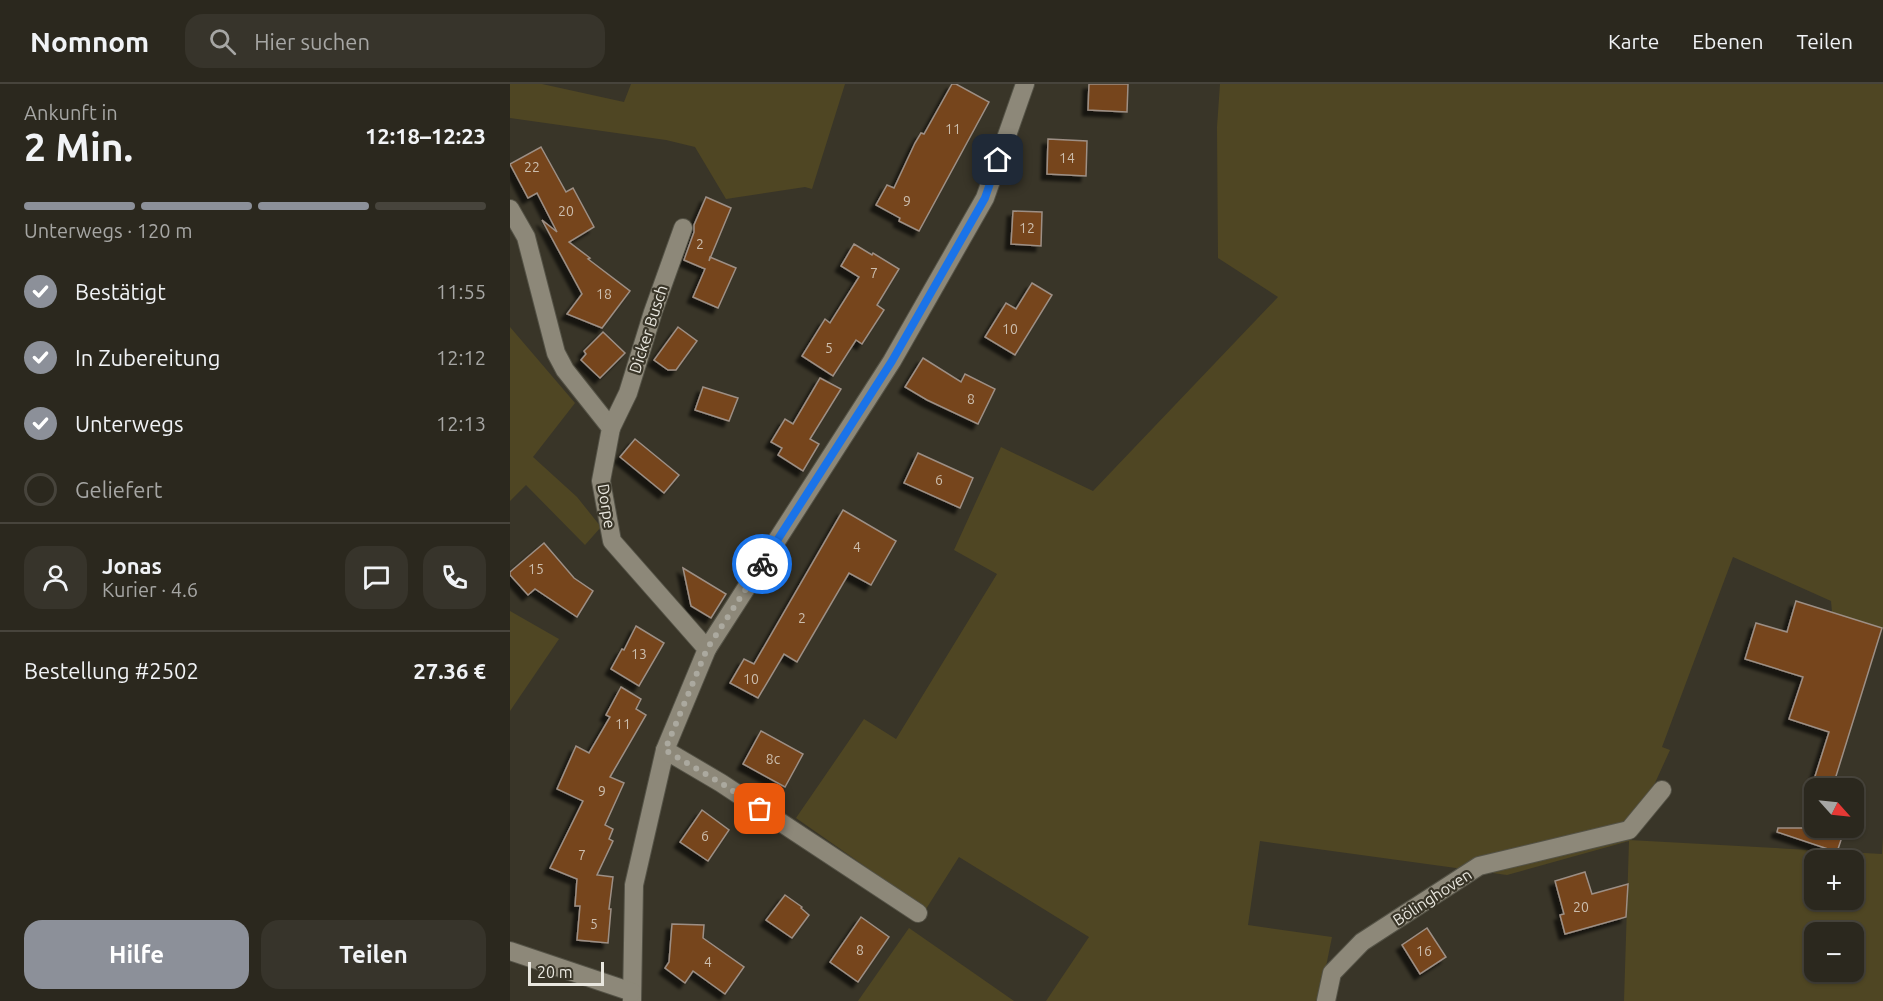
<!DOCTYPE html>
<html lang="de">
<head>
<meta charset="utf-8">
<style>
	:root { --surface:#2b281e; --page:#37342b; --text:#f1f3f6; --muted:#a6a6a4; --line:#47443c; --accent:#8c9099 }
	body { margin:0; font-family:Ubuntu,sans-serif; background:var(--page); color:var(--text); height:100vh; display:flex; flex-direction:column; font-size:22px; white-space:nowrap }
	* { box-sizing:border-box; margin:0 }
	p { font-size:20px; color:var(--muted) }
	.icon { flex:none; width:33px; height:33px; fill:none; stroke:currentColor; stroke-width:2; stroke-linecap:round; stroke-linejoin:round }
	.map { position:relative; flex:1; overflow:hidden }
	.details { display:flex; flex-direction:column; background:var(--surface); width:510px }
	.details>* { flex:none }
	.needle { width:39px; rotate:117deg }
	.fabs { position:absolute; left:1294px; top:694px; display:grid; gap:12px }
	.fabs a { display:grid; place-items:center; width:60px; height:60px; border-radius:12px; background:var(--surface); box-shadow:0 2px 4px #0004,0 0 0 2px var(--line); font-size:30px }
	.scale { position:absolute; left:18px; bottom:15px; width:76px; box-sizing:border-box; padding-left:6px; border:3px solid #e9e7df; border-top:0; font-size:16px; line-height:21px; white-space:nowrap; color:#e9e7df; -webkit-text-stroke:4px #393528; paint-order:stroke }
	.pin { position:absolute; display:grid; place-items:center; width:51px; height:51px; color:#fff; margin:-26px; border-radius:12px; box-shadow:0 3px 9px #0006 }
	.courier { position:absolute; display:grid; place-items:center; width:60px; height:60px; margin:-30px; border:4px solid #1a73e8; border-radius:50%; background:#fff; color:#222; box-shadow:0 2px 8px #0007 }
	.head em { font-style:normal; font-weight:700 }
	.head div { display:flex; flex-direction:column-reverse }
	.head { display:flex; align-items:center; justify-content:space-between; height:102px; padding:0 24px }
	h1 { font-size:39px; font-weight:700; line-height:45px }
	.bar { display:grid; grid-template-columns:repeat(4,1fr); gap:9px 6px; align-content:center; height:72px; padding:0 24px }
	.bar i { height:8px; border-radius:4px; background:var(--line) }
	.bar .on { background:var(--accent) }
	.bar p { grid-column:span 4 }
	.line { display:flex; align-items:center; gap:15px; padding:0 24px; border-top:2px solid var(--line) }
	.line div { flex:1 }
	.round { display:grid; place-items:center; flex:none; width:63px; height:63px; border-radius:18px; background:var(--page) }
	ol { padding:0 24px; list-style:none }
	li { display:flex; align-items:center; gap:18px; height:66px }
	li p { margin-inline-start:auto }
	li .icon { padding:6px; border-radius:50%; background:var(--accent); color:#fff; stroke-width:4 }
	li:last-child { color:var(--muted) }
	li i { width:33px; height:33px; border:3px solid var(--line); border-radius:50% }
	.action { display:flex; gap:12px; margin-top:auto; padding:12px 24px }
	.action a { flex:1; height:69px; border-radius:18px; background:var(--accent); color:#fff; font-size:24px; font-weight:700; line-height:69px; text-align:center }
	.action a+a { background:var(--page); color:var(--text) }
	header { display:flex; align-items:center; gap:36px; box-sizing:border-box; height:84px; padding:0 30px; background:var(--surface); border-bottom:2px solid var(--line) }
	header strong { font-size:28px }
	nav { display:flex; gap:33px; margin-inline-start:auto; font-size:21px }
	.search { width:420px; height:54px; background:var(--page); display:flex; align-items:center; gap:15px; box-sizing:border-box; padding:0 21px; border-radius:18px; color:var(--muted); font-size:22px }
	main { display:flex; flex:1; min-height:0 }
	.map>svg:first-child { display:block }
</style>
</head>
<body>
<header>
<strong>Nomnom</strong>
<div class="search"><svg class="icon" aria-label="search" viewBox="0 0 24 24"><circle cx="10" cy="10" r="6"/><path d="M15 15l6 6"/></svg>Hier suchen</div>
<nav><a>Karte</a><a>Ebenen</a><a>Teilen</a></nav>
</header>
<main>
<section class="details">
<div class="head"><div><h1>2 Min.</h1><p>Ankunft in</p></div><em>12:18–12:23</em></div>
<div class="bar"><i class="on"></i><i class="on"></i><i class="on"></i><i></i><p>Unterwegs · 120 m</p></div>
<ol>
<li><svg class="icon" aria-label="check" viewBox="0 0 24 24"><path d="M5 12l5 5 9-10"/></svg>Bestätigt<p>11:55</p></li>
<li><svg class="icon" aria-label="check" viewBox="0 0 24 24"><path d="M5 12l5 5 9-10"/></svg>In Zubereitung<p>12:12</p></li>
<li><svg class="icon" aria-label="check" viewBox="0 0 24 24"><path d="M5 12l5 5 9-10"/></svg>Unterwegs<p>12:13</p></li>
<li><i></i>Geliefert</li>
</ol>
<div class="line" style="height:108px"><a class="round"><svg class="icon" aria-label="person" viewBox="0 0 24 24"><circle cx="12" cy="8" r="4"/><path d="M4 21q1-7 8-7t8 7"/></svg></a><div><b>Jonas</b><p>Kurier · 4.6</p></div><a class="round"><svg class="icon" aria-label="chat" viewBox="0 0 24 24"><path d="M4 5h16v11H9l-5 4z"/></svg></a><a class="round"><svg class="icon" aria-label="phone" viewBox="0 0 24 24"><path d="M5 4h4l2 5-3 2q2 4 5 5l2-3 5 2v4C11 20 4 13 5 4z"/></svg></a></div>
<div class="line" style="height:78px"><div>Bestellung #2502</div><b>27.36 €</b></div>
<div class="action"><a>Hilfe</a><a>Teilen</a></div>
</section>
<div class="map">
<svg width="1373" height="917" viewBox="0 0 1373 917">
	<defs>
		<filter id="shadow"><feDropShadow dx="-5.5" dy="5.5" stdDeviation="1.5" flood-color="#0009"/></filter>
	</defs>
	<rect width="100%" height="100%" fill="#393528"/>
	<!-- green -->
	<g fill="#4f4623" fill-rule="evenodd">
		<polygon points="0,0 32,0 114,18 121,0 335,0 302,105 295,103 216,115 185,63 156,56 0,34"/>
		<path d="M710,0H1373V545L1322,528L1321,517L1223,473L1152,663L1160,666L1119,756L1372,770L1373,753V917H1114L1119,757L997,791L750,757L738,841L822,853L809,917H536L579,853L449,773L416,825L286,734L354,635L386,655L487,490L444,466L491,363L583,407L768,213L708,174L707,43ZM1305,777H1344V816H1305ZM1305,849H1344V888H1305Z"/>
		<polygon points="0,243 65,319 23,373 67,413 91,443 75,461 16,401 0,417"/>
		<polygon points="0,527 49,555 0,627"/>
		<polygon points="399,844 504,917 348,917"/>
	</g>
	<!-- building -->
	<g fill="#76451b" stroke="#9d8f85" stroke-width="1.5" filter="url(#shadow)">
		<polygon points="442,0 446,0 479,18 409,147 389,137 390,134 366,121 377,101 384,104 405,59 411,49 414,50"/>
		<polygon points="579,0 618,0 617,28 578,26"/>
		<polygon points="538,55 577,57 576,92 537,90"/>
		<polygon points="31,63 56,108 63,104 84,143 59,158 80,174 78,175 120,207 92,244 57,230 72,210 32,136 47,148 27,109 18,114 0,80"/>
		<polygon points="196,113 221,124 199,177 200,173 226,184 208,224 183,213 195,185 174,176 184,148 184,141"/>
		<polygon points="503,127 532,128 531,162 501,160"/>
		<polygon points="344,160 362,171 363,169 389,185 367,221 374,226 352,260 346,256 323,292 292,272 315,235 320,239 349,193 331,182"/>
		<polygon points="522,199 542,211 505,271 475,253 496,219 506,225"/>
		<polygon points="168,243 187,257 166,286 158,286 144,276"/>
		<polygon points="93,248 115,269 90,294 71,276 76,270 74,267"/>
		<polygon points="413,274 451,298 455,290 485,305 468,340 417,316 395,303"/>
		<polygon points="310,294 331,305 300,355 309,360 293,387 268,371 272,364 261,358 275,335 283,340"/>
		<polygon points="193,303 228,314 219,337 185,326"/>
		<polygon points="125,355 169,391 154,409 110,373"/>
		<polygon points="408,369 463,394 450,424 394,399"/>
		<polygon points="333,426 386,457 361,501 339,489 287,578 274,570 248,614 220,599 234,575 244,580"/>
		<polygon points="34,459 64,494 83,507 67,533 25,505 18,511 0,491 0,488"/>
		<polygon points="173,484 216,510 201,534 181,522"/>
		<polygon points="1286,517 1372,544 1322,705 1301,705 1319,648 1279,635 1293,593 1235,575 1246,539 1277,548"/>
		<polygon points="126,542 154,559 129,602 101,585 112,565 114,566"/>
		<polygon points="111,603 131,615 126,625 136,631 100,693 114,699 95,741 103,745 99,755 103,757 87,791 103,793 99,825 101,825 98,859 67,856 70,822 65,822 67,795 40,784 73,717 47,705 66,662 79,669 100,633 96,631"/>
		<polygon points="251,647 293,670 275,703 233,680"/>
		<polygon points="192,726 219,746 198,777 170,758"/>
		<polygon points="1268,744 1335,744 1327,768 1267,748"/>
		<polygon points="1075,788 1082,810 1118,800 1116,833 1055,850 1050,831 1054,830 1045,797"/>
		<polygon points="275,811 292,823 291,824 299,831 282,854 256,836"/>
		<polygon points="351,833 379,853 348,898 320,878"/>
		<polygon points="162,840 194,841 193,854 234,883 215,910 183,887 175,899 155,884 159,878"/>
		<polygon points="917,844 936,873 910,890 892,861"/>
	</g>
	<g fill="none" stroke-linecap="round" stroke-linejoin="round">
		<!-- street casing -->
		<g stroke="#545246" stroke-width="20">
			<g id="street">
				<polyline points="0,125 16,153 46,269 55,286 101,344 91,397 102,457 197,565 155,666 124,801 122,917"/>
				<polyline points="101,344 118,309 143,228 173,144"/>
				<polyline points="197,565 382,277 475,114 515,0"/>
				<polyline points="155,666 211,699 408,829"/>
				<polyline points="0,867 122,908"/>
				<polyline points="816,917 822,889 852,858 969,782 1119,746 1152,706"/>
			</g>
		</g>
		<!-- street -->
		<use href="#street" stroke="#8d8879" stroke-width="18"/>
	</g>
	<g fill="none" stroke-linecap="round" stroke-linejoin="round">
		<!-- done -->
		<polyline stroke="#aba99f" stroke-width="6" stroke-dasharray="0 10.8" points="250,725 211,699 155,666 197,565 252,480"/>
		<!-- route -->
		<polyline stroke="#1a73e8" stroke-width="8" points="252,480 382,277 475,114 488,76"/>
	</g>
	<g text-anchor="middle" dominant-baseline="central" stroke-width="4.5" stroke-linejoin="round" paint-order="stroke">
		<!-- number labels -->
		<g font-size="14" fill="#ccbeae">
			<text x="443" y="45">11</text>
			<text x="557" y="74">14</text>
			<text x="22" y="83">22</text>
			<text x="397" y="117">9</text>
			<text x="56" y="127">20</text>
			<text x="517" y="144">12</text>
			<text x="190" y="160">2</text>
			<text x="364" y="189">7</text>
			<text x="94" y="210">18</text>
			<text x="500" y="245">10</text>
			<text x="319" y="264">5</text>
			<text x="461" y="315">8</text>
			<text x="429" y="396">6</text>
			<text x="347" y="463">4</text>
			<text x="26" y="485">15</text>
			<text x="292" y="534">2</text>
			<text x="129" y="570">13</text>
			<text x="241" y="595">10</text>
			<text x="113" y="640">11</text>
			<text x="263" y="675">8c</text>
			<text x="92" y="707">9</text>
			<text x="195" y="752">6</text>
			<text x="72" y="771">7</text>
			<text x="1071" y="823">20</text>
			<text x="84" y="840">5</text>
			<text x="350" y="866">8</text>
			<text x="914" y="867">16</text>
			<text x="198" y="878">4</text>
		</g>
		<!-- street labels -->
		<g font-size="16" fill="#e9e7df" stroke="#393528">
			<text transform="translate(138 245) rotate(-72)">Dicker Busch</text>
			<text transform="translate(97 422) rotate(81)">Dorpe</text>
			<text transform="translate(922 813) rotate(-33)">Bölinghoven</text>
		</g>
	</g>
</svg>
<div class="fabs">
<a><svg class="needle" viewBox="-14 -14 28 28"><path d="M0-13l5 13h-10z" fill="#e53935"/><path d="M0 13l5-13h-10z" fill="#a6a6a4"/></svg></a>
<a>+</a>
<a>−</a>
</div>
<div class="scale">20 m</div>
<div class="pin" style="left:250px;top:725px;background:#ea580c"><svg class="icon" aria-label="bag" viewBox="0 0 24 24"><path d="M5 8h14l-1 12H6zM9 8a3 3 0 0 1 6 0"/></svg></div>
<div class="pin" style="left:488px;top:76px;background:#1f2937"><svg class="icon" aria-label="home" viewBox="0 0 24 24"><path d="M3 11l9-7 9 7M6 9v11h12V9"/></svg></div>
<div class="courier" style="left:252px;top:480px"><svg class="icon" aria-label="bike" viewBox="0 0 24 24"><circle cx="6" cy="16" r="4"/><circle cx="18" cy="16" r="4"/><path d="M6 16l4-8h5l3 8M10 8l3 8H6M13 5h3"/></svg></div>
</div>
</main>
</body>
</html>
